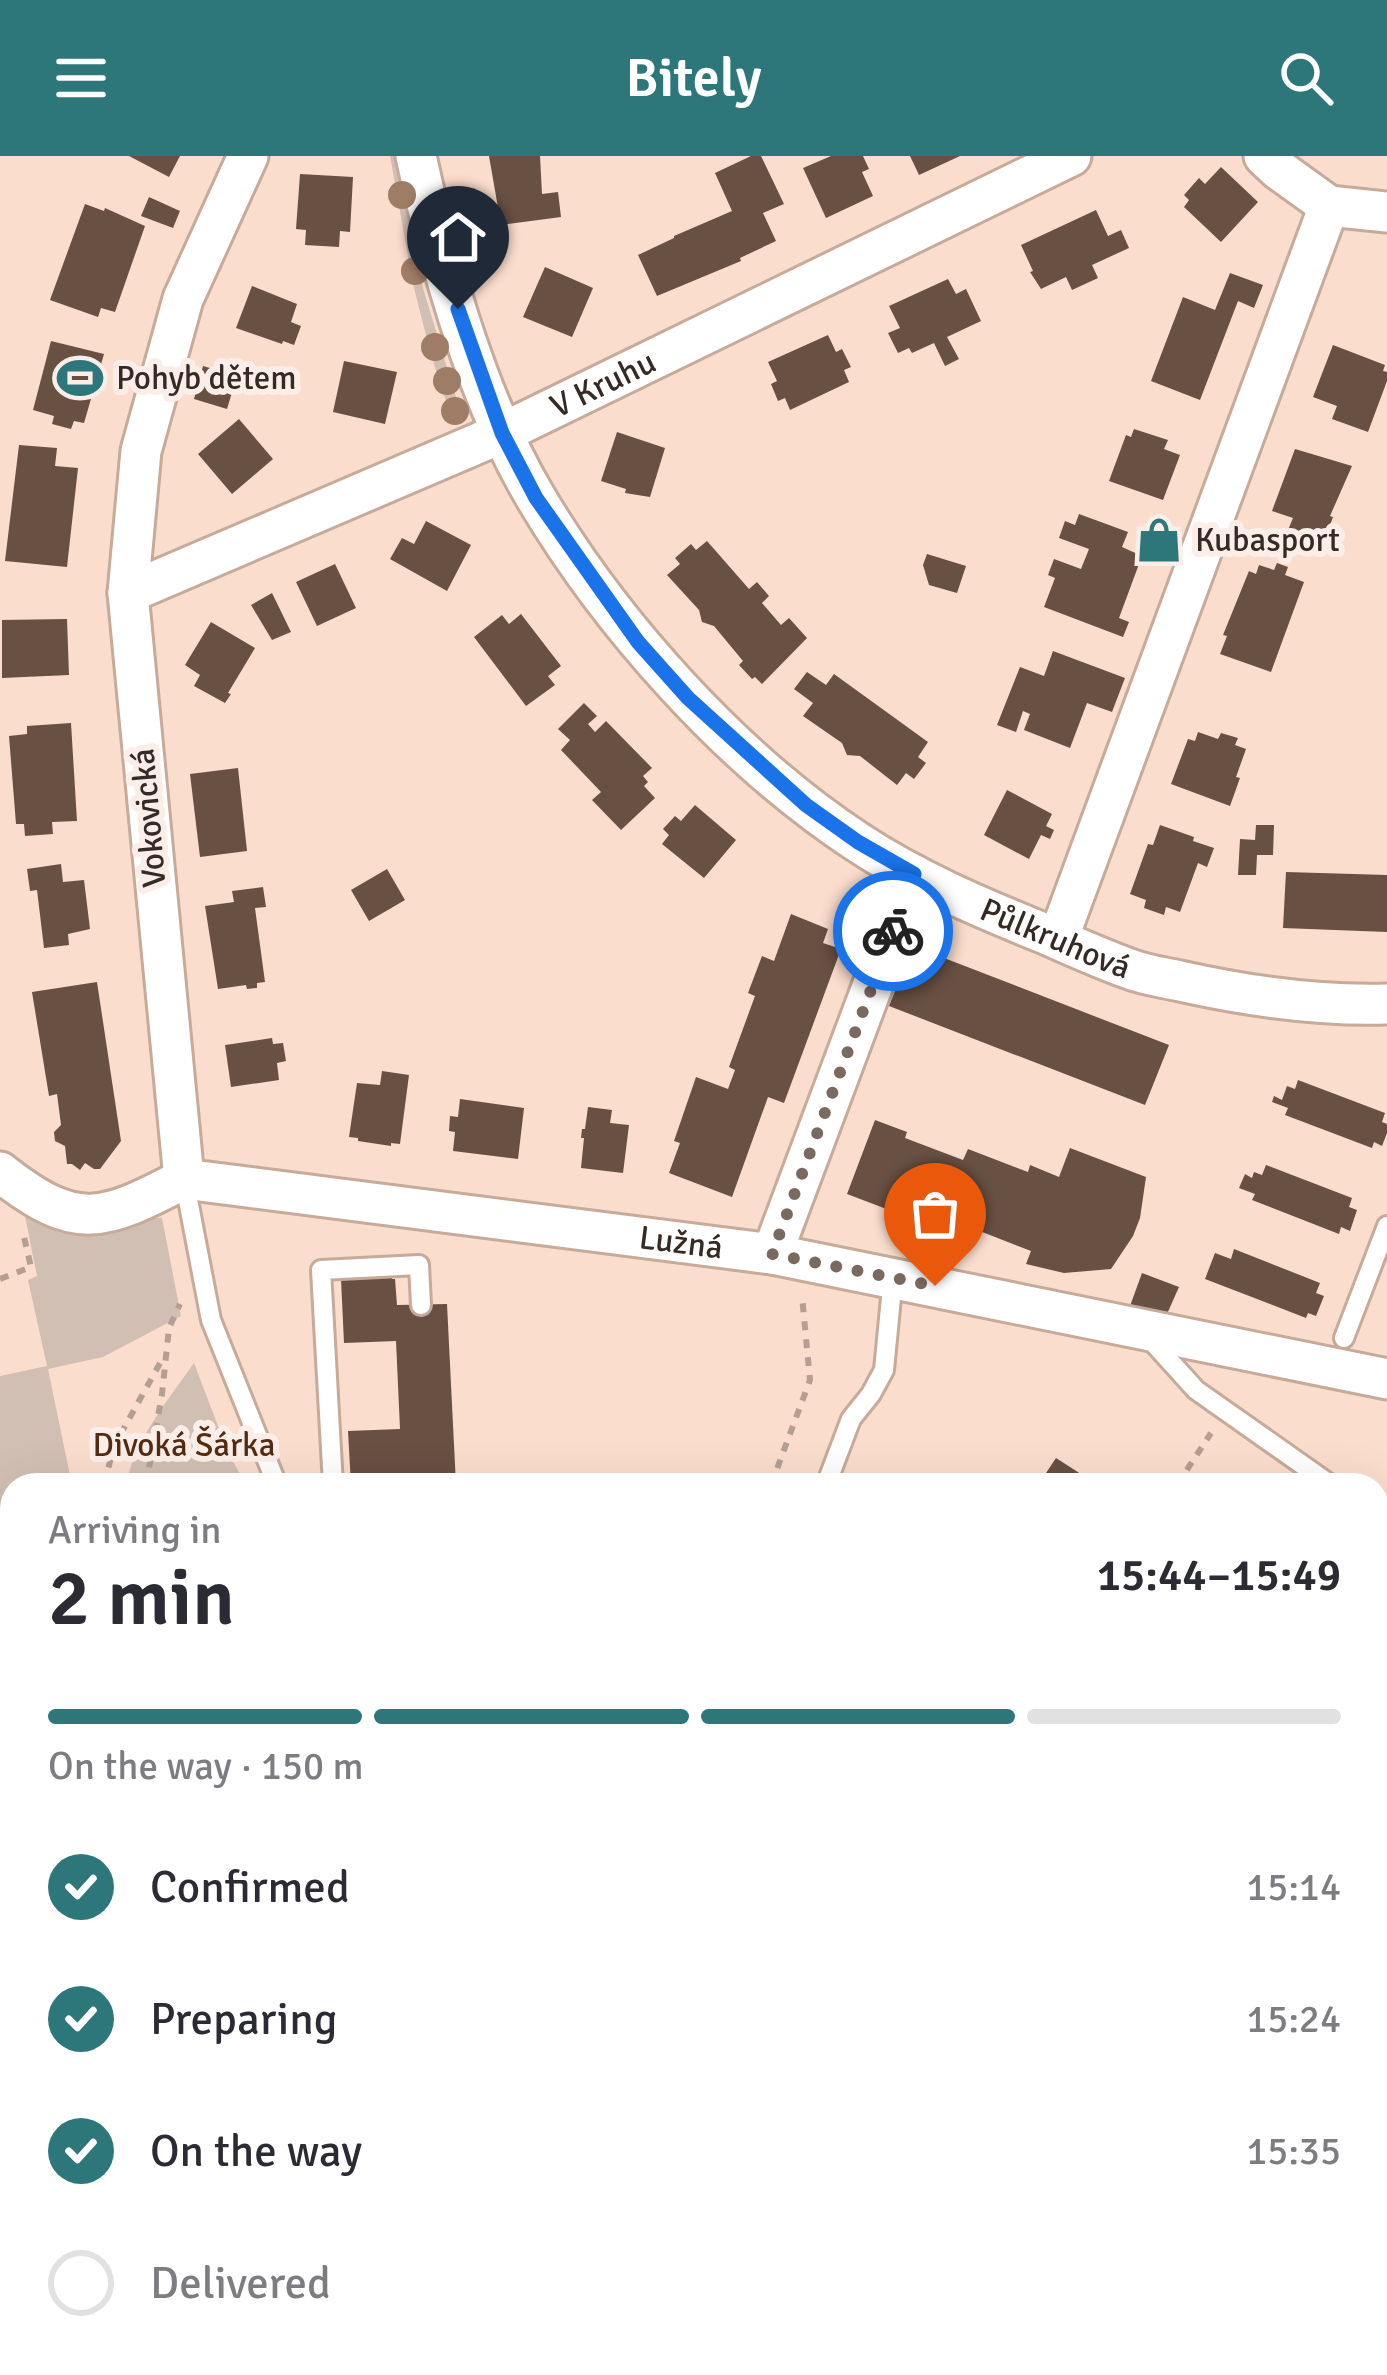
<!DOCTYPE html>
<html lang="en">
<head>
<meta charset="utf-8">
<style>
	:root { --surface:#fff; --page:#f2f2f3; --text:#2b2b33; --muted:#7c7c81; --line:#e1e1e2; --accent:#2d777b }
	body { margin:0; font-family:Signika,sans-serif; background:var(--page); color:var(--text); height:100vh; display:flex; flex-direction:column; font-size:45px; white-space:nowrap }
	* { box-sizing:border-box; margin:0 }
	p { font-size:39px; color:var(--muted) }
	.icon { flex:none; width:66px; height:66px; fill:none; stroke:currentColor; stroke-width:2; stroke-linecap:round; stroke-linejoin:round }
	.map { position:relative; flex:1; overflow:hidden }
	.drawer { position:absolute; left:0px; top:1317px; width:1389px; height:903px; display:flex; flex-direction:column; background:var(--surface); border-radius:36px 36px 0 0; box-shadow:0 12px 48px #0002 }
	.drawer>* { flex:none }
	.pin { position:absolute; display:grid; place-items:center; width:102px; height:102px; color:#fff; margin:-123px -51px; border-radius:50% 50% 50% 0; rotate:-45deg; box-shadow:0 0 12px #0007 }
	.pin .icon { rotate:45deg }
	.courier { position:absolute; display:grid; place-items:center; width:120px; height:120px; margin:-60px; border:9px solid #1a73e8; border-radius:50%; background:#fff; color:#222; box-shadow:0 3px 15px #0007 }
	.summary em { font-style:normal; font-weight:600 }
	.summary div { display:flex; flex-direction:column-reverse }
	.summary { display:flex; align-items:center; justify-content:space-between; height:204px; padding:0 48px }
	h1 { font-size:78px; font-weight:600; line-height:90px }
	.bar { display:grid; grid-template-columns:repeat(4,1fr); gap:18px 12px; align-content:center; height:144px; padding:0 48px }
	.bar i { height:15px; border-radius:9px; background:var(--line) }
	.bar .current { background:var(--accent) }
	.bar p { grid-column:span 4 }
	ol { padding:0 48px; list-style:none }
	li { display:flex; align-items:center; gap:36px; height:132px }
	li p { margin-inline-start:auto }
	li .icon { padding:12px; border-radius:50%; background:var(--accent); color:#fff; stroke-width:4 }
	li:last-child { color:var(--muted) }
	li i { width:66px; height:66px; border:6px solid var(--line); border-radius:50% }
	header { display:flex; justify-content:space-between; align-items:center; height:156px; padding:0 48px; background:var(--accent); color:#fff; font-size:54px; font-weight:600 }
	.map>svg:first-child { display:block }
</style>
</head>
<body>
<header><svg class="icon" aria-label="menu" viewBox="0 0 24 24"><path d="M4 6h16M4 12h16M4 18h16"/></svg>Bitely<svg class="icon" aria-label="search" viewBox="0 0 24 24"><circle cx="10" cy="10" r="6"/><path d="M15 15l6 6"/></svg></header>
<div class="map">
<svg width="1387" height="2219" viewBox="0 0 1387 2219">
	<rect width="100%" height="100%" fill="#fbddcd"/>
	<!-- green -->
	<g fill="#d2bfb4">
		<polygon points="390,0 399,0 423,132 456,241 458,263 452,263 431,199 413,128"/>
		<polygon points="24,1055 162,1062 181,1160 103,1201 48,1213 72,1329 12,1329 12,2208 1053,2208 1070,2219 0,2219 0,1220 47,1210 28,1124 37,1120"/>
		<path d="M194,1207L228,1296L246,1329H126C135,1283 168,1244 194,1207Z"/>
	</g>
	<!-- building -->
	<g fill="#685042">
		<polygon points="129,0 180,0 169,21"/>
		<polygon points="489,0 540,0 542,38 558,36 561,61 501,69"/>
		<polygon points="751,0 761,0 784,48 763,57 776,85 740,102 741,105 657,140 638,99 674,82 674,80 732,55 715,17"/>
		<polygon points="831,0 863,0 869,13 862,16 873,40 826,62 803,12"/>
		<polygon points="910,0 960,0 919,19"/>
		<polygon points="1221,11 1258,46 1221,86 1184,51 1189,44 1184,39 1199,22 1205,28"/>
		<polygon points="300,18 353,21 350,76 340,75 339,91 305,89 306,74 296,73"/>
		<polygon points="149,41 180,55 173,72 141,60"/>
		<polygon points="85,48 104,55 105,52 145,70 115,156 101,152 98,161 50,144"/>
		<polygon points="1096,54 1108,80 1121,74 1129,92 1092,109 1098,122 1072,134 1066,121 1041,133 1030,116 1033,115 1021,89"/>
		<polygon points="545,111 593,132 572,181 523,161"/>
		<polygon points="1230,117 1263,129 1254,152 1238,145 1200,244 1151,225 1183,141 1215,154"/>
		<polygon points="948,123 956,138 966,133 981,165 947,181 959,203 945,210 934,187 912,197 909,192 898,197 888,177 900,172 889,150"/>
		<polygon points="252,130 297,148 291,166 301,170 294,189 283,185 282,188 236,172"/>
		<polygon points="828,179 836,196 842,193 851,211 844,214 849,226 790,254 785,242 778,245 771,228 777,225 768,206"/>
		<polygon points="51,185 104,198 84,267 74,265 71,273 52,268 54,260 33,254"/>
		<polygon points="1333,189 1385,209 1383,215 1387,216 1387,225 1368,276 1332,263 1337,250 1313,241"/>
		<polygon points="344,205 397,216 385,268 333,256"/>
		<polygon points="203,210 237,220 227,253 194,243"/>
		<polygon points="239,263 273,303 232,338 198,298"/>
		<polygon points="1134,273 1168,284 1164,293 1180,299 1163,344 1109,325 1126,279 1131,281"/>
		<polygon points="617,276 665,292 650,341 625,337 626,333 601,325"/>
		<polygon points="19,289 57,292 55,310 78,312 67,411 5,405"/>
		<polygon points="1295,293 1352,310 1330,360 1333,361 1326,380 1307,372 1304,380 1288,374 1293,362 1272,355"/>
		<polygon points="1079,358 1128,376 1122,391 1142,400 1119,462 1129,466 1123,481 1044,451 1055,422 1048,419 1054,403 1081,413 1089,393 1059,382 1065,365 1075,369"/>
		<polygon points="426,365 471,389 447,435 390,403 402,382 414,388"/>
		<polygon points="1147,368 1178,380 1170,400 1139,388"/>
		<polygon points="707,385 749,433 757,426 769,440 762,447 781,469 789,462 807,482 762,528 755,521 752,523 739,509 743,505 714,470 702,466 699,454 667,419 680,408 675,402 691,388 696,394"/>
		<polygon points="927,398 966,410 957,437 929,429 923,409"/>
		<polygon points="1277,407 1288,411 1285,419 1304,426 1271,516 1220,498 1227,480 1223,479 1249,415 1256,418 1259,409 1274,414"/>
		<polygon points="335,408 356,452 317,470 296,426"/>
		<polygon points="272,437 291,476 272,484 251,449"/>
		<polygon points="521,458 561,510 548,520 555,529 526,550 474,481 502,459 509,468"/>
		<polygon points="67,463 69,519 2,522 2,464"/>
		<polygon points="211,466 255,492 228,537 231,538 225,547 194,530 200,519 185,509"/>
		<polygon points="1053,495 1125,522 1112,556 1087,547 1070,592 1024,574 1030,558 1023,555 1016,576 997,569 1020,511 1044,520"/>
		<polygon points="807,516 826,529 834,518 928,586 918,601 926,607 914,623 906,617 897,629 860,600 847,599 842,587 803,560 813,547 794,533"/>
		<polygon points="584,547 597,560 588,568 595,576 606,565 652,612 643,620 648,626 644,630 655,642 621,674 592,644 601,636 561,594 570,584 558,573"/>
		<polygon points="71,567 77,665 52,666 53,678 25,680 24,668 16,668 9,580 27,578 27,570"/>
		<polygon points="1198,576 1218,583 1221,577 1238,582 1235,589 1246,593 1236,621 1240,622 1230,650 1171,628 1188,583 1195,585"/>
		<polygon points="238,612 247,695 200,701 190,618"/>
		<polygon points="1007,634 1052,658 1046,670 1054,674 1050,683 1041,679 1029,703 984,679"/>
		<polygon points="695,649 736,684 704,722 662,688 669,679 663,673 675,660 681,665"/>
		<polygon points="1160,669 1194,681 1193,685 1214,692 1207,711 1198,707 1180,756 1166,751 1164,759 1144,752 1146,744 1130,738 1148,688 1153,689"/>
		<polygon points="1256,669 1274,669 1273,699 1257,699 1256,719 1238,719 1240,683 1255,684"/>
		<polygon points="61,708 63,726 84,724 90,773 68,778 69,789 44,792 37,734 30,735 27,713"/>
		<polygon points="387,713 405,744 369,765 351,734"/>
		<polygon points="1286,716 1387,719 1387,776 1283,772"/>
		<polygon points="263,731 266,751 255,752 265,826 257,827 257,832 247,833 246,829 218,833 205,750 234,746 232,735"/>
		<polygon points="791,758 828,773 823,787 841,793 784,947 768,941 732,1041 669,1017 680,987 674,985 696,921 728,933 735,914 729,911 755,840 748,837 762,800 774,805"/>
		<polygon points="913,790 1169,889 1145,949 889,850"/>
		<polygon points="97,826 121,985 100,1013 94,1013 85,1007 80,1014 72,1008 67,1008 65,990 55,985 54,976 61,969 57,938 49,940 32,836"/>
		<polygon points="272,882 273,888 283,887 286,905 277,907 279,924 231,931 225,889"/>
		<polygon points="382,915 409,919 400,988 391,987 391,990 358,985 358,982 349,981 357,927 380,929"/>
		<polygon points="1298,924 1385,957 1382,966 1387,968 1387,977 1382,990 1374,986 1372,992 1285,959 1288,952 1272,946 1274,940 1282,944 1287,930 1295,933"/>
		<polygon points="460,943 524,952 518,1003 453,995 455,976 449,975 450,960 458,961"/>
		<polygon points="588,951 612,954 610,967 629,969 623,1017 581,1012 584,982 581,982 582,973 585,973"/>
		<polygon points="875,964 907,976 905,982 963,1004 968,993 1028,1016 1030,1009 1059,1021 1070,992 1146,1021 1140,1062 1133,1080 1111,1113 1064,1117 1026,1108 1031,1095 944,1061 939,1073 847,1038"/>
		<polygon points="1266,1009 1352,1042 1349,1051 1357,1054 1350,1075 1341,1071 1339,1078 1252,1044 1255,1038 1239,1032 1245,1018 1252,1022 1254,1016 1262,1019"/>
		<polygon points="1234,1093 1320,1127 1316,1137 1324,1140 1316,1160 1308,1157 1306,1162 1205,1123 1215,1097 1231,1103"/>
		<polygon points="1142,1117 1179,1131 1167,1158 1130,1150"/>
		<polygon points="392,1120 392,1123 395,1123 397,1149 447,1148 456,1329 351,1329 348,1275 400,1273 396,1185 344,1187 341,1123"/>
		<polygon points="1056,1302 1098,1329 1038,1329"/>
	</g>
	<g fill="none" stroke-linecap="round" stroke-linejoin="round">
		<!-- service casing -->
		<g stroke="#c6aa9a" stroke-width="24">
			<g id="service">
				<polyline points="184,1023 211,1164 277,1329"/>
				<polyline points="1149,1182 1196,1234 1331,1329"/>
				<polyline points="1344,1182 1387,1070"/>
				<polyline points="333,1329 321,1114 419,1109 421,1149"/>
				<polyline points="826,1329 851,1263 871,1238 884,1214 893,1121"/>
				<polyline points="1377,1361 1387,1368"/>
				<polyline points="1377,1610 1387,1595"/>
				<polyline points="1377,2074 1382,2066 1387,2069"/>
				<polyline points="1322,2208 1339,2219"/>
			</g>
		</g>
		<!-- minor casing -->
		<g stroke="#c6aa9a" stroke-width="45">
			<g id="minor">
				<path id="s1" d="M416,0C440,110 478,245 536,342C612,470 732,603 856,685C913,723 979,751 1043,777C1071,789 1099,802 1127,812C1144,819 1162,821 1180,825C1247,840 1318,850 1387,848"/>
				<polyline points="1264,0 1279,14 1329,50 1387,56"/>
				<path id="s2" d="M128,437L502,277L1071,0"/>
				<polyline points="1058,783 1329,50"/>
				<path d="M0,1016C77,1077 103,1065 184,1023"/>
				<path id="s3" d="M184,1023L772,1098L1387,1223"/>
				<polyline points="184,1023 128,437 141,295 183,143 248,0"/>
				<polyline points="772,1098 914,719"/>
			</g>
		</g>
		<!-- path -->
		<g stroke="#b59e92" stroke-width="6" stroke-dasharray="9 9" stroke-linecap="butt">
			<polyline points="0,1123 31,1111 23,1077"/>
			<polyline points="104,1329 114,1290 164,1200"/>
			<polyline points="146,1329 162,1238 169,1172 180,1148"/>
			<polyline points="771,1329 810,1224 802,1140"/>
			<polyline points="1177,1329 1211,1277"/>
			<polyline points="0,1741 12,1732"/>
			<polyline points="399,2208 403,2219"/>
		</g>
		<!-- service -->
		<use href="#service" stroke="#fff" stroke-width="18"/>
		<!-- minor -->
		<use href="#minor" stroke="#fff" stroke-width="39"/>
	</g>
	<!-- trees -->
	<g fill="#9f7c66">
		<circle cx="402" cy="39" r="14"/>
		<circle cx="415" cy="115" r="14"/>
		<circle cx="435" cy="191" r="14"/>
		<circle cx="447" cy="225" r="14"/>
		<circle cx="455" cy="255" r="14"/>
	</g>
	<g fill="none" stroke-linecap="round" stroke-linejoin="round">
		<!-- done -->
		<polyline stroke="#7a695f" stroke-width="12" stroke-dasharray="0 21.6" points="893,775 772,1098 935,1130"/>
		<!-- route -->
		<polyline stroke="#1a73e8" stroke-width="15" points="458,153 502,277 536,342 638,486 688,542 806,649 858,686 914,718 893,775"/>
	</g>
	<!-- icons -->
	<defs>
		<g id="stadium-bare" transform="scale(3.6)"><path d="M0-5a6.5 5 0 1 0 0 10a6.5 5 0 1 0 0-10ZM-3.5-1.8h7v3.6h-7Z" fill="#2d777b" stroke="#fbeee8" stroke-width="2.5" paint-order="stroke"/></g>
		<g id="shop-bare" transform="scale(3.6)"><path d="M-5-2.5h2.3a2.7 3.5 0 0 1 5.4 0H5L5.5 6h-11ZM-1.5-2.5h3a1.5 2.3 0 0 0-3 0Z" fill="#2d777b" stroke="#fbeee8" stroke-width="2.5" paint-order="stroke"/></g>
	</defs>
	<g fill-rule="evenodd">
		<use href="#stadium-bare" x="80" y="222"/>
		<use href="#shop-bare" x="1159" y="384"/>
	</g>
	<g text-anchor="middle" dominant-baseline="central" stroke-width="12" stroke-linejoin="round" paint-order="stroke">
		<!-- poi labels -->
		<g font-size="33" fill="#352a24" stroke="#fbeee8" text-anchor="start">
			<text x="116" y="222">Pohyb dětem</text>
			<text x="1195" y="384">Kubasport</text>
		</g>
		<!-- street labels -->
		<g font-size="33" fill="#352a24" stroke="#fbeee8">
			<text stroke="none"><textPath href="#s2" startOffset="519">V Kruhu</textPath></text>
			<text transform="translate(149 662) rotate(-95)">Vokovická</text>
			<text stroke="none"><textPath href="#s1" startOffset="1059">Půlkruhová</textPath></text>
			<text stroke="none"><textPath href="#s3" startOffset="501">Lužná</textPath></text>
		</g>
		<!-- park labels -->
		<g font-size="33" fill="#542c12" stroke="#fbeee8">
			<text x="184" y="1289">Divoká Šárka</text>
		</g>
	</g>
</svg>
<div class="pin" style="left:935px;top:1130px;background:#ea580c"><svg class="icon" aria-label="bag" viewBox="0 0 24 24"><path d="M5 8h14l-1 12H6zM9 8a3 3 0 0 1 6 0"/></svg></div>
<div class="pin" style="left:458px;top:153px;background:#1f2937"><svg class="icon" aria-label="home" viewBox="0 0 24 24"><path d="M3 11l9-7 9 7M6 9v11h12V9"/></svg></div>
<div class="courier" style="left:893px;top:775px"><svg class="icon" aria-label="bike" viewBox="0 0 24 24"><circle cx="6" cy="16" r="4"/><circle cx="18" cy="16" r="4"/><path d="M6 16l4-8h5l3 8M10 8l3 8H6M13 5h3"/></svg></div>
<section class="drawer">
<div class="summary"><div><h1>2 min</h1><p>Arriving in</p></div><em>15:44–15:49</em></div>
<div class="bar"><i class="current"></i><i class="current"></i><i class="current"></i><i></i><p>On the way · 150 m</p></div>
<ol>
<li><svg class="icon" aria-label="check" viewBox="0 0 24 24"><path d="M5 12l5 5 9-10"/></svg>Confirmed<p>15:14</p></li>
<li><svg class="icon" aria-label="check" viewBox="0 0 24 24"><path d="M5 12l5 5 9-10"/></svg>Preparing<p>15:24</p></li>
<li><svg class="icon" aria-label="check" viewBox="0 0 24 24"><path d="M5 12l5 5 9-10"/></svg>On the way<p>15:35</p></li>
<li><i></i>Delivered</li>
</ol>
</section>
</div>
</body>
</html>
